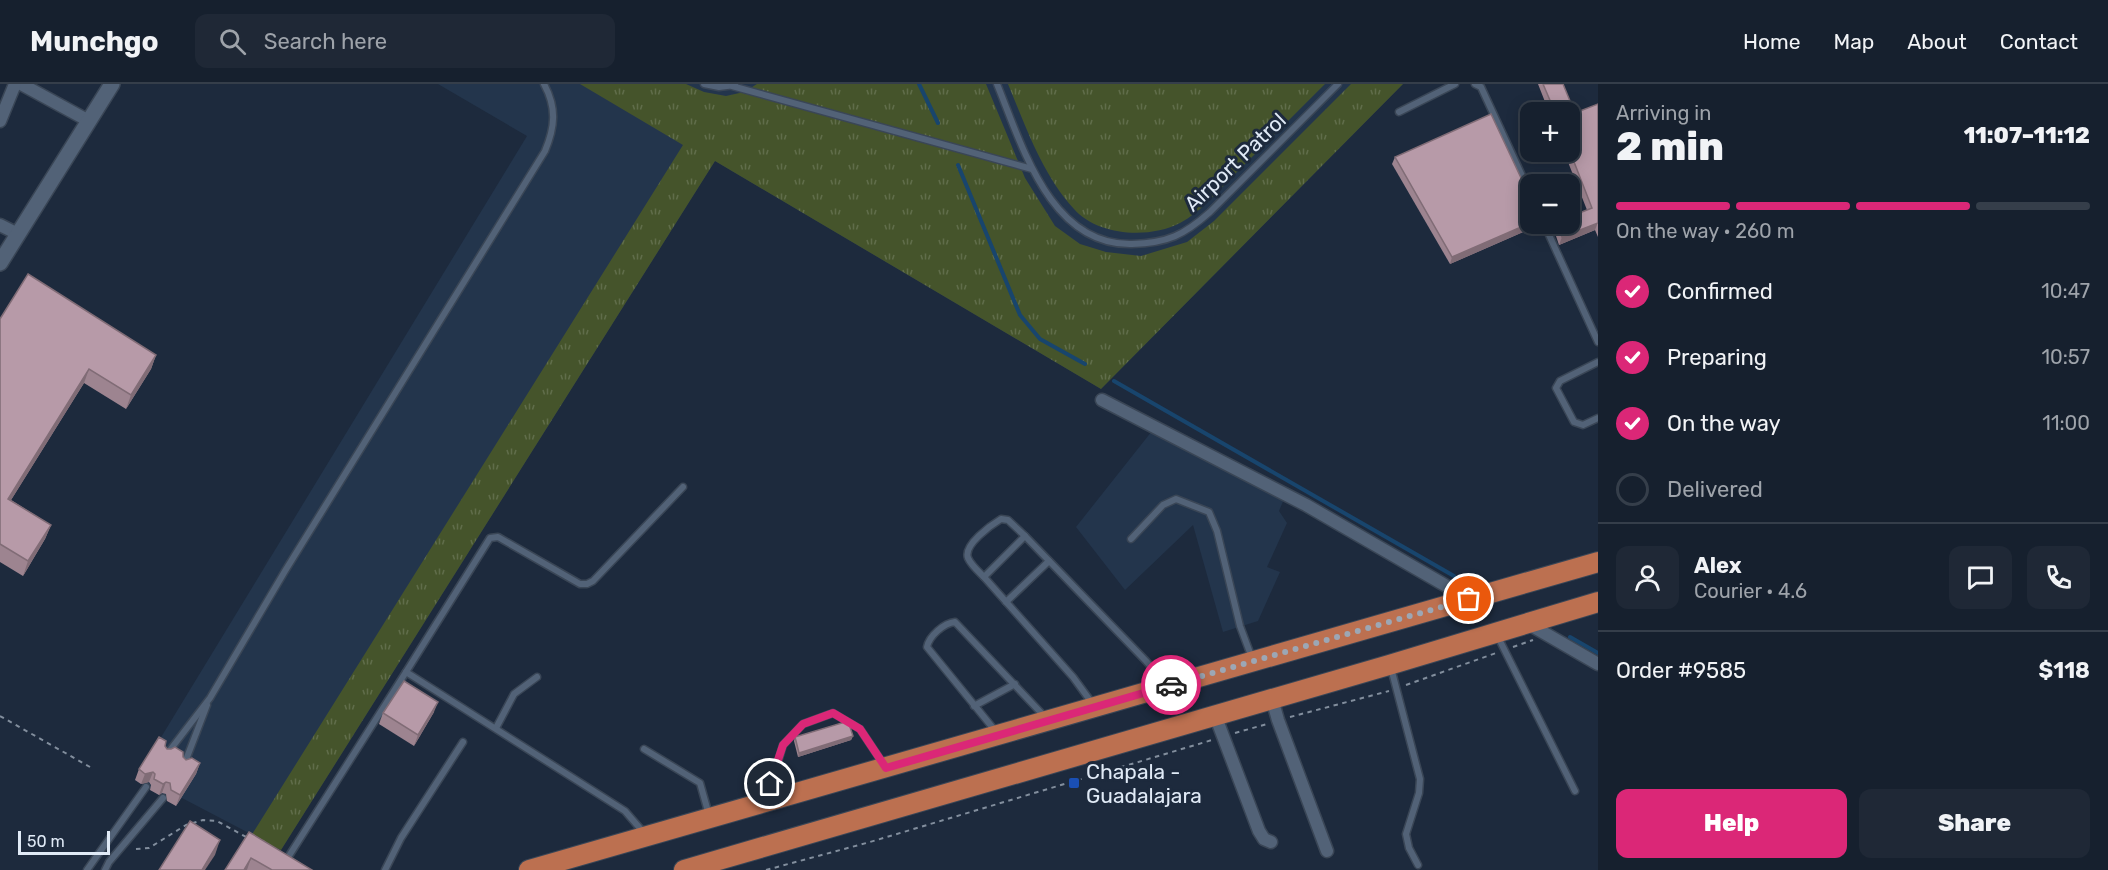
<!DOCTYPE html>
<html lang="en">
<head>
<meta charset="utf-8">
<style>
	:root { --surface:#16202e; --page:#1f2836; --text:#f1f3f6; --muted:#9ea3aa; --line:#353e4a; --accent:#db2777 }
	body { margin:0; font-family:Rubik,sans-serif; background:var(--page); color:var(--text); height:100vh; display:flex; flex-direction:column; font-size:22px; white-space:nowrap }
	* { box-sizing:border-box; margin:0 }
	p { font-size:20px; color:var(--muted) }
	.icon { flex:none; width:33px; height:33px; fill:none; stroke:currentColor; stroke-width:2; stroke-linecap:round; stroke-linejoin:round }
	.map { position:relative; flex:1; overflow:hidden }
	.sheet { display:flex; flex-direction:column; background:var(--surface); width:510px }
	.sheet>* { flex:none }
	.tools { position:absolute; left:1520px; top:18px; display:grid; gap:12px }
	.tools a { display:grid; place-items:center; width:60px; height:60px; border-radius:12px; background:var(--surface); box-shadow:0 3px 15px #0003,0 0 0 2px var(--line); font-size:30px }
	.scale { position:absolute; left:18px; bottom:15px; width:92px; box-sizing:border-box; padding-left:6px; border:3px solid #e0eaf6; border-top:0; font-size:16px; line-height:21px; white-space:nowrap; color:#e0eaf6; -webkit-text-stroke:4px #1d2a3d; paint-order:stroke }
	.pin { position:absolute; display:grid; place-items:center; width:51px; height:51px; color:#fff; margin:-26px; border:3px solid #fff; border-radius:50%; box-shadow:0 2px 6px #0007 }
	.courier { position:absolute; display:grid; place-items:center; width:60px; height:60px; margin:-30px; border:4px solid #db2777; border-radius:50%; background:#fff; color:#222; box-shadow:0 2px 8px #0007 }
	.summary em { font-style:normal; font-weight:800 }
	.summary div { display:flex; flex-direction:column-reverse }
	.summary { display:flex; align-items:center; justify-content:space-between; height:102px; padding:0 18px }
	h1 { font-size:39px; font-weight:800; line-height:45px }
	.bar { display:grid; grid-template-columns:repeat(4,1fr); gap:9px 6px; align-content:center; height:72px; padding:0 18px }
	.bar i { height:8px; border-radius:4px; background:var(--line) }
	.bar .on { background:var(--accent) }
	.bar p { grid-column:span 4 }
	.line { display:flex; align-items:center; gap:15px; padding:0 18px; border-top:2px solid var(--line) }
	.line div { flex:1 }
	.round { display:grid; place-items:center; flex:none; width:63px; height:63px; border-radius:12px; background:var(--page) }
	ol { padding:0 18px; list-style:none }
	li { display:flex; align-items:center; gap:18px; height:66px }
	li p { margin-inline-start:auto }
	li .icon { padding:6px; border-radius:50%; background:var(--accent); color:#fff; stroke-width:4 }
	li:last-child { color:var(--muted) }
	li i { width:33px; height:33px; border:3px solid var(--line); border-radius:50% }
	.cta { display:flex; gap:12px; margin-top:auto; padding:12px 18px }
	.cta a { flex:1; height:69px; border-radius:12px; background:var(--accent); color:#fff; font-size:24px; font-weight:800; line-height:69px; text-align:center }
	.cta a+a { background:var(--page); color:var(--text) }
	header { display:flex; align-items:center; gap:36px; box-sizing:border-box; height:84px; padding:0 30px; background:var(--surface); border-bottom:2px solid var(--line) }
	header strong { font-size:28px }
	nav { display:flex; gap:33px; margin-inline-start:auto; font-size:21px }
	.search { width:420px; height:54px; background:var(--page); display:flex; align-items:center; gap:15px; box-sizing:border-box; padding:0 21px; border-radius:12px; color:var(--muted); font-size:22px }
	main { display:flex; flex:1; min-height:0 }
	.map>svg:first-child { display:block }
</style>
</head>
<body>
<header>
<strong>Munchgo</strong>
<div class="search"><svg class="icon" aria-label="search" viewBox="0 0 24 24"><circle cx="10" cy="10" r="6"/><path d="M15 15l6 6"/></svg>Search here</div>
<nav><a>Home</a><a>Map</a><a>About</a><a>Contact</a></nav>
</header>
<main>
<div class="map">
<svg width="1598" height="786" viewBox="0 0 1598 786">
	<defs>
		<pattern id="grass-tufts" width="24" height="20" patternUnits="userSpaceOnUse" patternTransform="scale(1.5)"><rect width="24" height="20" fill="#45542b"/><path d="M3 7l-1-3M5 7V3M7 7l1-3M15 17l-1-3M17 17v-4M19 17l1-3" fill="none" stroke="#606d4a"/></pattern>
	</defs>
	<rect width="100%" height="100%" fill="#1d2a3d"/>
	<!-- built -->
	<g fill="#23354c">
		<polygon points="438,0 1403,0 1101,305 715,77 281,766 182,714 176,722 135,696 527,52"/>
		<polygon points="1152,347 1284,415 1279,427 1287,439 1267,483 1280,488 1258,537 1223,548 1193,441 1125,506 1076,443"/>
	</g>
	<!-- grass -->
	<g fill="url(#grass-tufts)">
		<polygon points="580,0 686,0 704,8 726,12 744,8 757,0 986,0 1025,94 1055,142 1080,160 1106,168 1141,172 1187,158 1214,137 1351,0 1403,0 1101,305 715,77 281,766 251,752 683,61"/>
		<path d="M1008,0H1325C1295,30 1265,60 1235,90C1218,107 1201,128 1180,139C1149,155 1098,152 1074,125C1042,90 1026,43 1008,0Z"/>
	</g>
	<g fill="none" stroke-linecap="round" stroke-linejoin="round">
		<!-- stream -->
		<g stroke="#18456d" stroke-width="4">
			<polyline points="919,0 938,39"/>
			<polyline points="958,81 1020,231 1040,255 1085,280"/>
			<polyline points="1114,297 1454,492"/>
			<polyline points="1570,553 1598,569"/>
		</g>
		<!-- service casing -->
		<g stroke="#3a4656" stroke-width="9">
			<g id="service">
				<polyline points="704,0 719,3 735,1"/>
				<path d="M997,0C1022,61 1050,162 1132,160C1168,159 1184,151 1210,128L1338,0"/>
				<polyline points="1475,0 1481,3 1530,109"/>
				<polyline points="732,2 1032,85"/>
				<polyline points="1399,28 1455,0"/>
				<polyline points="1544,140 1598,258"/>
				<polyline points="1598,278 1560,297 1556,304 1574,338 1583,341 1598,334"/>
				<polyline points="1131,455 1163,421 1176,415 1209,428 1217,447 1240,542 1252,574"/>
				<path d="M984,493C979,488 971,481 968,474C963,461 991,441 1001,435L1008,436L1025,452"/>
				<polyline points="1006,518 1049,477"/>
				<polyline points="1497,551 1575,707"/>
				<polyline points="1391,584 1420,695 1419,709 1406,750 1409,764 1418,781"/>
				<polyline points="406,588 490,454 498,453 580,500 587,500 593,497 683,403"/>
				<polyline points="1092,619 1073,593 984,493 1025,452 1146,577 1165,599"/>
				<polyline points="974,622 1015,600"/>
				<polyline points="496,644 514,610 537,593"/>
				<path d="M997,649L927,563C929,552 944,539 955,538L1046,634"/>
				<polyline points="644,665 700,699 709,731"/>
				<path d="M167,670L210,614L285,487L545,67C555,43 557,24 544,0"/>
				<polyline points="184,681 207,621"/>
				<polyline points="767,714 783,661 803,640 833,629 860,645 884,681"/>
				<polyline points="87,786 146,703"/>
				<polyline points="105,786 109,778 163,714"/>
				<polyline points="304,786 287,775 406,588 625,727 644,749"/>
				<polyline points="385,786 401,754 463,658"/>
			</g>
		</g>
		<!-- minor casing -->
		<g stroke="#3a4656" stroke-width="15">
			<g id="minor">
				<polyline points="21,0 89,37"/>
				<polyline points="0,37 15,0"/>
				<polyline points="0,141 18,150"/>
				<polyline points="1102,316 1306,421 1469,515"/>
				<polyline points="1527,539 1598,580"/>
				<polyline points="1272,615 1278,636 1327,767"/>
				<polyline points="1215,631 1259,747 1264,755 1271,758"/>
			</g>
		</g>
		<!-- tertiary casing -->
		<g stroke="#3a4656" stroke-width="18">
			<polyline id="tertiary" points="0,179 112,0"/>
		</g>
		<!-- trunk casing -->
		<g stroke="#3a4656" stroke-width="22">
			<g id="trunk">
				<polyline points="529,786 1598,478"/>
				<polyline points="684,786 1389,581 1598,518"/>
			</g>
		</g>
		<!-- path -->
		<g stroke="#828e9d" stroke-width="2" stroke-dasharray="4.5 4.5" stroke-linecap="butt">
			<polyline points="1513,563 1533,556"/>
			<polyline points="1406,601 1496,569"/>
			<polyline points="0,632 90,683"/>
			<polyline points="1290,633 1389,607"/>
			<polyline points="1235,649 1267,640"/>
			<polyline points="136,765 149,764 186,741 203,736 217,737 248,754"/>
			<polyline points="766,786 870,758 1212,656"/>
		</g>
		<!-- service -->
		<use href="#service" stroke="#526277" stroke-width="6"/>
		<!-- minor -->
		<use href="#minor" stroke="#526277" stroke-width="12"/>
		<!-- tertiary -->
		<use href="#tertiary" stroke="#526277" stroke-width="15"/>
		<!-- trunk -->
		<use href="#trunk" stroke="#bc7050" stroke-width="20"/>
	</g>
	<!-- wall -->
	<g fill="#9d8490">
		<polygon points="1538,0 1563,0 1575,29 1598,20 1598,153 1595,146 1559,161 1554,146 1556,140 1569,140 1587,126 1564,68 1569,68 1569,28 1549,28"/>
		<polygon points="1395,73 1537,142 1450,180 1392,80"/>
		<polygon points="0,235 156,271 151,285 126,325 84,299 11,416 51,441 45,455 23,492 0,478"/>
		<polygon points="434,628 414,662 379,640 383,629"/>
		<polygon points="853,652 851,656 798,673 794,657 795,653"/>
		<polygon points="165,662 167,665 183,673 186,676 200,679 196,690 176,722 167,717 166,710 162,709 159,711 150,706 151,701 149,698 141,700 135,696 139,685"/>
		<polygon points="249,748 312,786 225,786"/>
	</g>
	<!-- shaded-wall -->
	<g fill="#806c76">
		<polygon points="1598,138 1595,146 1559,161 1562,153"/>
		<polygon points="1530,139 1538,140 1537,142 1450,180 1452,173"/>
		<polygon points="156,271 151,285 126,325 131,311"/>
		<polygon points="89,285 84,299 3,429 8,415"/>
		<polygon points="51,441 45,455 23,492 28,477"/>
		<polygon points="438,618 434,628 414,662 418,651"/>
		<polygon points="853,652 851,656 798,673 799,669"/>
		<polygon points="200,679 196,690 176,722 180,711"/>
		<polygon points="153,688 149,698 141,700 145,690"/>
		<polygon points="166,698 162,709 159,711 163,700"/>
		<polygon points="220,756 215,771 205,786 202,786"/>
		<polygon points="251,774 247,786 244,786"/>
	</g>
	<!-- building -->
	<g fill="#b79aa8" stroke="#806c76" stroke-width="1.5">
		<polygon points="1543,0 1563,0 1575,29 1598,20 1598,139 1562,153 1557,140 1569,140 1569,133 1592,124 1569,65 1569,28 1555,28"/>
		<polygon points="1491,30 1530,113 1530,139 1452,173 1395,73"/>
		<polygon points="28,190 156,271 131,311 89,285 8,415 51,441 28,477 0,460 0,235"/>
		<polygon points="404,597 438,618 418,651 383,629"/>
		<polygon points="845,638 849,640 853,652 799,669 795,653"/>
		<polygon points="159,653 166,657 165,662 167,665 171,665 175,663 183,668 183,673 186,676 192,674 200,679 180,711 171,706 170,699 166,698 163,700 154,695 155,690 153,688 145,690 139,685"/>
		<polygon points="190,737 220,756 202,786 159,786"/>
		<polygon points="249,748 312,786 272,786 251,774 244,786 225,786"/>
	</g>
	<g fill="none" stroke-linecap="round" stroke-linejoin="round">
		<!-- done -->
		<polyline stroke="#9ca7b5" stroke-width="6" stroke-dasharray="0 10.8" points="1171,601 1469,515"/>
		<!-- route -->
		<polyline stroke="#db2777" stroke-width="8" points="770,700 783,661 803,640 833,629 860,645 886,684 1171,601"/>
	</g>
	<!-- markers -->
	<rect fill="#1a4fb4" stroke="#1d2a3d" stroke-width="2" x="1068" y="693" width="12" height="12" rx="3"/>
	<g text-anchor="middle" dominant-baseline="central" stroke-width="6" stroke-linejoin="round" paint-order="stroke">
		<!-- street labels -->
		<g font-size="21" fill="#e0eaf6" stroke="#1d2a3d">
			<text transform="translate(1235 78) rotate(-44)">Airport Patrol</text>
		</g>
		<!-- poi labels -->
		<g font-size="21" fill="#e0eaf6" stroke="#1d2a3d" text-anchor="start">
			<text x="1086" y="687">Chapala -<tspan x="1086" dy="24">Guadalajara</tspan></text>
		</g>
	</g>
</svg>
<div class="tools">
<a>+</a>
<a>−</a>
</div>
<div class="scale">50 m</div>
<div class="pin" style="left:1469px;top:515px;background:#ea580c"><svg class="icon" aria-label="bag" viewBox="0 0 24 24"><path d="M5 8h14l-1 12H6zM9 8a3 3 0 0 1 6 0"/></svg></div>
<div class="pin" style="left:770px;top:700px;background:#1f2937"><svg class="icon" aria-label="home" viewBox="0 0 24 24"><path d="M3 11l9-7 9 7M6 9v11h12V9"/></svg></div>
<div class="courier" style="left:1171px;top:601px"><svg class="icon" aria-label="car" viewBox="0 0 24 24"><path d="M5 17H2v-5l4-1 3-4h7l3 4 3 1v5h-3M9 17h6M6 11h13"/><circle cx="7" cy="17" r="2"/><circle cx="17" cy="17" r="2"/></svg></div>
</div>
<section class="sheet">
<div class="summary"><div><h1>2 min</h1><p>Arriving in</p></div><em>11:07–11:12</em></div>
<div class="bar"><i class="on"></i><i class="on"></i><i class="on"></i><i></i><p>On the way · 260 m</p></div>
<ol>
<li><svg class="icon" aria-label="check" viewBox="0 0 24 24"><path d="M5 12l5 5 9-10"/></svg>Confirmed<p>10:47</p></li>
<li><svg class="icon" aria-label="check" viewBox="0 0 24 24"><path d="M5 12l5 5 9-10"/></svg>Preparing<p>10:57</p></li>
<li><svg class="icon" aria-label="check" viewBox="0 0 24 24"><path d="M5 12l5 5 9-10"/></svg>On the way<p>11:00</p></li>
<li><i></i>Delivered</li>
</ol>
<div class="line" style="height:108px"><a class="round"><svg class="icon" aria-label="person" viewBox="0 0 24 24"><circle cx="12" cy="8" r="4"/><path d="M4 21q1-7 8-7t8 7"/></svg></a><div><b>Alex</b><p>Courier · 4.6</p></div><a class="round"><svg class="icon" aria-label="chat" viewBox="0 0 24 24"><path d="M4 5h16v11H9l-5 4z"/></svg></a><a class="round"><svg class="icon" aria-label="phone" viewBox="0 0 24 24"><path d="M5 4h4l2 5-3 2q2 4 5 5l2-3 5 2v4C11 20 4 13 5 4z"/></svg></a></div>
<div class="line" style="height:78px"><div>Order #9585</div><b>$118</b></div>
<div class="cta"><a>Help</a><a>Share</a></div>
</section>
</main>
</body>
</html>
